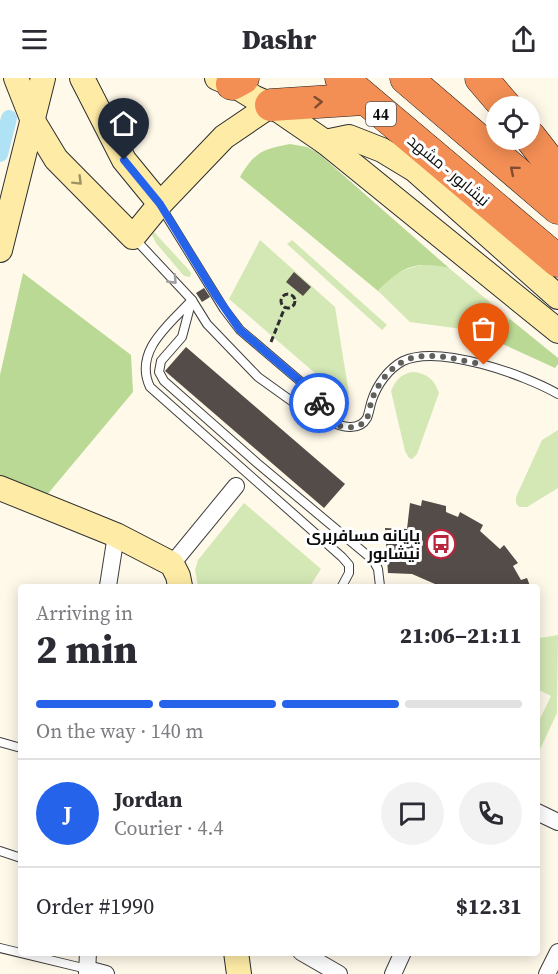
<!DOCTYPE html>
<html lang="en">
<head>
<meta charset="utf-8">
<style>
	:root { --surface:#fff; --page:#f2f2f3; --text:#2b2b33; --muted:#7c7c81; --line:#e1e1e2; --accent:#2563eb }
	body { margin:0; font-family:"Source Serif 4",Cairo,serif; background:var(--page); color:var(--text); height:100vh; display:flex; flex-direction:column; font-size:22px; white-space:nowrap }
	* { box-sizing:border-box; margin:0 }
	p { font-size:20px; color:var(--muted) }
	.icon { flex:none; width:33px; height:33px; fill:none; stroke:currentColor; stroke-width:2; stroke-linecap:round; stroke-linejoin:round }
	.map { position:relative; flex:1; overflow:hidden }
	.drawer { position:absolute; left:18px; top:506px; width:522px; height:372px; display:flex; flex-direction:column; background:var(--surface); border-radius:6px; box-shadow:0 3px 15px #0003 }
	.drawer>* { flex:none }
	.buttons { position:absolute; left:486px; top:18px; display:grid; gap:12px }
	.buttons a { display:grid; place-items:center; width:54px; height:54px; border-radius:50%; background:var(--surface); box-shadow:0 3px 15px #0003; font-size:30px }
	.pin { position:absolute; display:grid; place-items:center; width:51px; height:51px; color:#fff; margin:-62px -26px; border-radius:50% 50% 50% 0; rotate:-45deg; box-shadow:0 0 6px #0007 }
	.pin .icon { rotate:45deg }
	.courier { position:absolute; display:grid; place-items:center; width:60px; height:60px; margin:-30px; border:4px solid #2563eb; border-radius:50%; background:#fff; color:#222; box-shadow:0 2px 8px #0007 }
	.summary em { font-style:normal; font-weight:800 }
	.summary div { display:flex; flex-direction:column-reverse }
	.summary { display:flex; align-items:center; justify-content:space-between; height:102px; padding:0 18px }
	h1 { font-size:39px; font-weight:800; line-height:45px }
	.bar { display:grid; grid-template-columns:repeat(4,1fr); gap:9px 6px; align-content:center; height:72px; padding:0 18px }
	.bar i { height:8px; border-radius:4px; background:var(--line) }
	.bar .on { background:var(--accent) }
	.bar p { grid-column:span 4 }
	.line { display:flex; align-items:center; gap:15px; padding:0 18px; border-top:2px solid var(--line) }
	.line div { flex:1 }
	.round { display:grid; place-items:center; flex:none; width:63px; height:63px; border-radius:32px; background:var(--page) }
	header { display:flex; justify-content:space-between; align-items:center; height:78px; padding:0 18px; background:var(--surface); font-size:27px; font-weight:800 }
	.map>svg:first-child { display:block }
</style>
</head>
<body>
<header><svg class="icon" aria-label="menu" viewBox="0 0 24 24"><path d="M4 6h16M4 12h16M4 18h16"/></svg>Dashr<svg class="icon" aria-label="share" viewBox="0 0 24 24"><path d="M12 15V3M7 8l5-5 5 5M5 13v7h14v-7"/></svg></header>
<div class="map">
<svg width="558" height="896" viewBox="0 0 558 896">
	<rect width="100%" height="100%" fill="#fff9ea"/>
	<!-- green -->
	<g fill="#d4e8b5">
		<polygon points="154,154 188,191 191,195 190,199 184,198 156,165 152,157"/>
		<polygon points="260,162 335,229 349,316 345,321 229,221"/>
		<polygon points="292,162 387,247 382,252 287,166"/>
		<path d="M429,186L449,190L510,241L494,262L462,251L410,244L378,213C397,194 403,190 429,186Z"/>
		<path d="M412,294C427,295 434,301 439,315L417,376L412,381L409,380L405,373L391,313C395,303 401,296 412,294Z"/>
		<polygon points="558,352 558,410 527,429 519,429 516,425 516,419 542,362"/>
		<polygon points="244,425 321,491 310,508 198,508 195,492 198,482"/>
		<polygon points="558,557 557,635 537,678 537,647 551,618 537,611 537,569 540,560"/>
	</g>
	<!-- forest -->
	<g fill="#bad994">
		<path d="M290,66L307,69L318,75L449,190C415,183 403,188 378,213L240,99C254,75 262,71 290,66Z"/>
		<polygon points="23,195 131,277 133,314 46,418 0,399 0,297"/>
		<polygon points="510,241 558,280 558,286 555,290 494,262"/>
	</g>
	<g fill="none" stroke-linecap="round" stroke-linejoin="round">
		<!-- canal -->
		<polyline stroke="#b0e2f5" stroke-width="16" points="0,76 9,40"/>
	</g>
	<!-- building -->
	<g fill="#544c48">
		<polygon points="294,194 311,209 303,218 286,204"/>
		<polygon points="204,210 210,219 202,224 196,215"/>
		<polygon points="186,269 345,406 324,430 165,293"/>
		<polygon points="422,422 446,428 446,434 458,439 460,434 483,447 480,453 500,471 504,467 518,485 513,488 521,502 527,500 530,508 433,508 435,506 412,496 388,495 385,450 407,451 410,425 421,428"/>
	</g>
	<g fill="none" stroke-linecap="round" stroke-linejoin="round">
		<!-- lane casing -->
		<g stroke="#3f3f3f" stroke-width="10">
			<g id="lane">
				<polyline points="135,161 192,222 207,246 258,299 311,337 330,343 318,322 300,303 240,252 224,231 161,129"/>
				<path d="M192,222C170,246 133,273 150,309L342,479L349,487V495L342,508"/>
				<polyline points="191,225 182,259 161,283 159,294 164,303 257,385 373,482 378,491 380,508"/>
				<path d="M330,343C341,349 359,354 367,340C369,335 370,328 372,322C377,307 388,291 403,283C439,266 525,297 558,316"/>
				<polyline points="0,664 21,670"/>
				<polyline points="0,773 21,780"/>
				<polyline points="0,870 87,891"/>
			</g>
		</g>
		<!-- street casing -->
		<g stroke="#3f3f3f" stroke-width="18">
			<g id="street">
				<polyline points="172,486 236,408"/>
				<polyline points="108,508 116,457"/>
				<polyline points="537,734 558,744"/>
				<polyline points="301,874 339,896"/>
				<polyline points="87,891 106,896"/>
				<polyline points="87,896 88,874"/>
				<polyline points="393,896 403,874"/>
				<polyline points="547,896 558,874"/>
			</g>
		</g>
		<!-- secondary casing -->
		<g stroke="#2e2e2e" stroke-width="26">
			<g id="secondary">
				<polyline points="16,0 33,43 56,81 133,159 160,126 224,59 271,27"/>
				<polyline points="82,0 124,82 160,126"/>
				<polyline points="217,0 232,6 255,20 271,27 325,64 558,253"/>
				<polyline points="325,64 349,59 382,72 415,92 558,219"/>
				<polyline points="0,172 43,0"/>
				<polyline points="0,410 116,457 172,486 178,498 180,508"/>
				<polyline points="236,874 239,896"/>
			</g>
		</g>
		<!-- highway casing -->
		<g stroke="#1d1d1d" stroke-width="33">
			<g id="highway">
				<polyline points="341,0 558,183"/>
				<polyline points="406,0 558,130"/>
				<polyline points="481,0 505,28"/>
				<polyline points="232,6 243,0"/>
				<polyline points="271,27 364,21"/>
				<polyline points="530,59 558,95"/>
			</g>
		</g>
		<!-- path -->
		<g stroke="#2e2e2e" stroke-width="3" stroke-dasharray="6 3" stroke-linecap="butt">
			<circle cx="288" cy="223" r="7"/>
			<polyline points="271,264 285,229"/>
		</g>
		<!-- lane -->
		<use href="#lane" stroke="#fff" stroke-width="8"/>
		<!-- street -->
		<use href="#street" stroke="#fff" stroke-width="16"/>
		<!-- secondary -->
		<use href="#secondary" stroke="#feeca6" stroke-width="24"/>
		<!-- highway -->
		<use href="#highway" stroke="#f38e54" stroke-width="32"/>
	</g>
	<!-- one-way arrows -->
	<defs><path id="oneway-chevron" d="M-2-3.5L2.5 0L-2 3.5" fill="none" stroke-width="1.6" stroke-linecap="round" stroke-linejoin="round" transform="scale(1.5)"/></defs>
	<g stroke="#804d30">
		<use href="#oneway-chevron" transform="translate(318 24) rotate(-4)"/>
		<use href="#oneway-chevron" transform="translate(514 92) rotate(-140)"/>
	</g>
	<use stroke="#9d9268" href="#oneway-chevron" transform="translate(78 103) rotate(45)"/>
	<use stroke="#9e9e9e" href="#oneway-chevron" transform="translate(173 202) rotate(46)"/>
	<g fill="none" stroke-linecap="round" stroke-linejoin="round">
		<!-- done -->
		<path stroke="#615f5a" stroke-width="6" stroke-dasharray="0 10.8" d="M319,325C322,330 325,337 329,341C337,351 358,353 366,342C369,337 370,329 371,324C377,307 387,293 402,284C426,271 459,282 484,287"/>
		<!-- route -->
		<polyline stroke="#2563eb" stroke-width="8" points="124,82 160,126 215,216 240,252 300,303 319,325"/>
	</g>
	<!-- icons -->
	<defs>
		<g id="bus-ring" transform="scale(1.5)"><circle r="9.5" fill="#fff" stroke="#b9263b" stroke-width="1.5"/><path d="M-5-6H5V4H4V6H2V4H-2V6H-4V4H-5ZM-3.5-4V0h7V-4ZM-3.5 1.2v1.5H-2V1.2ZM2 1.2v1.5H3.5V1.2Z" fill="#b9263b"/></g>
	</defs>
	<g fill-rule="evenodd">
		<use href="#bus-ring" x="441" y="466"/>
	</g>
	<g text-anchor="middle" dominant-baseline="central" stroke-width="6" stroke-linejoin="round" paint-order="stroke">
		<!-- shield labels -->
		<rect fill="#fff" stroke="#555" stroke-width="1.5" x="366" y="24" width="30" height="24" rx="4.5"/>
		<g font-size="15" font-weight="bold" fill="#0c0c0c">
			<text x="381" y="36">44</text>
		</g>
		<!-- street labels -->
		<g font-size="16" fill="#0c0c0c" stroke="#fff">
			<text transform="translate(449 92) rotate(40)">نیشابور - مشهد</text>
		</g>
		<!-- poi labels -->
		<g font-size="16" font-weight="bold" fill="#0c0c0c" stroke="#fff" text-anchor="end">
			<text x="420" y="457">پایانه مسافربری<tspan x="420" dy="18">نیشابور</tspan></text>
		</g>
	</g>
</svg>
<div class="buttons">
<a><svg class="icon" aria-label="locate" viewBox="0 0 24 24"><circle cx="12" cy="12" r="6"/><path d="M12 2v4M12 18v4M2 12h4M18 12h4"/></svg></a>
</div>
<div class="pin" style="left:484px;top:287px;background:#ea580c"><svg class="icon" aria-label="bag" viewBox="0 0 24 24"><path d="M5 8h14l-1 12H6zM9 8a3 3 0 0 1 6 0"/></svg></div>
<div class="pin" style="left:124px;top:82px;background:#1f2937"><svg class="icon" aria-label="home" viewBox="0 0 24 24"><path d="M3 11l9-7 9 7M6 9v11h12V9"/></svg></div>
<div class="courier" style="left:319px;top:325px"><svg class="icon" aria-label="bike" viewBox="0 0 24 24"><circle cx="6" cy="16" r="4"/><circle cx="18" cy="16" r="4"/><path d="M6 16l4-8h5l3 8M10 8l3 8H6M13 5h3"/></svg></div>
<section class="drawer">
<div class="summary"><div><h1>2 min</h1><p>Arriving in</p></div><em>21:06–21:11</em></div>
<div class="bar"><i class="on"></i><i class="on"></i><i class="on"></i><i></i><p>On the way · 140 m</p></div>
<div class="line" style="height:108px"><b class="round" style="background:var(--accent);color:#fff">J</b><div><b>Jordan</b><p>Courier · 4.4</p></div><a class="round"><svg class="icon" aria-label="chat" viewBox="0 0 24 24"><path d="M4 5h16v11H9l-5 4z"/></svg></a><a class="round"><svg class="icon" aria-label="phone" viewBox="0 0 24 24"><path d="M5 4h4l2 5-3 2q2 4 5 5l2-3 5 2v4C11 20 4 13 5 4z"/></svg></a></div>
<div class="line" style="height:78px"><div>Order #1990</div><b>$12.31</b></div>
</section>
</div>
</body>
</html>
